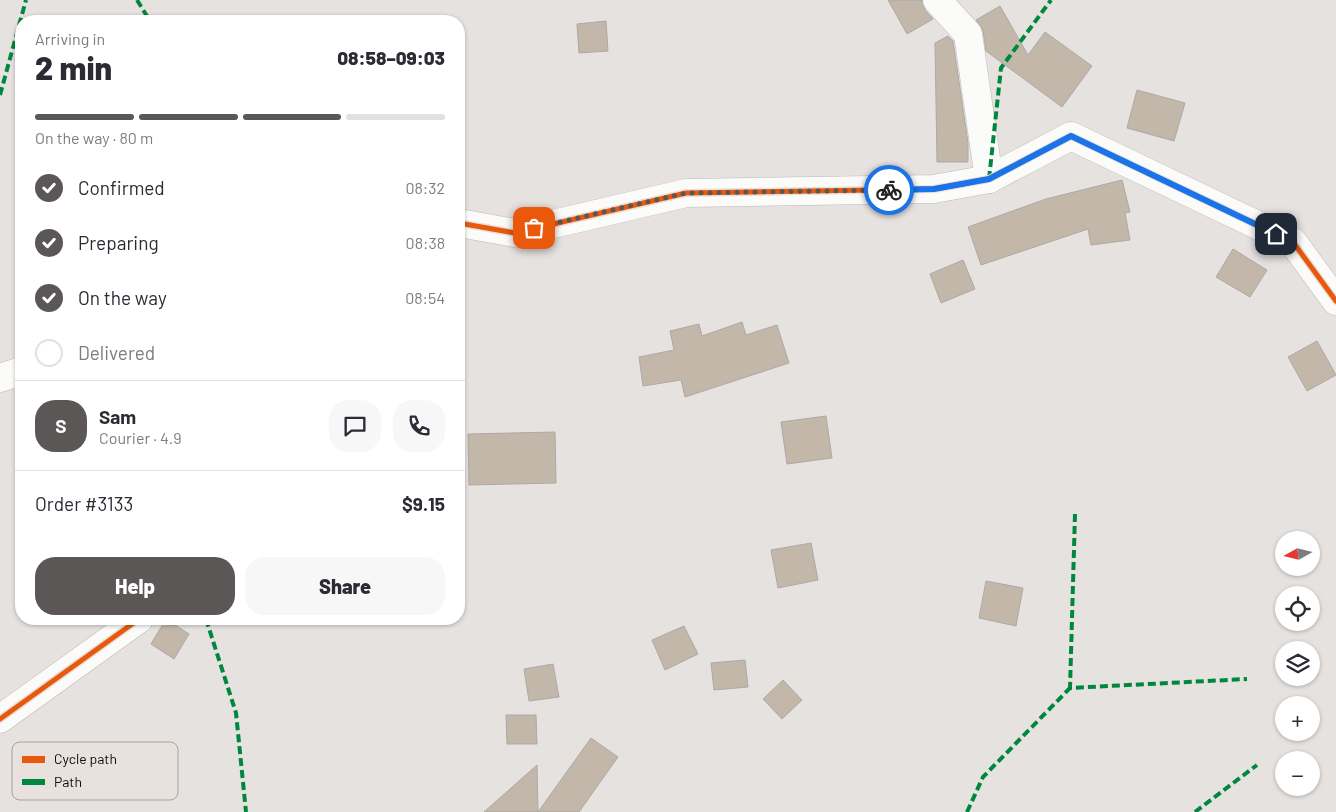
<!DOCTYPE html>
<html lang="en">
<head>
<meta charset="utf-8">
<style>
	:root { --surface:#fff; --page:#f7f7f7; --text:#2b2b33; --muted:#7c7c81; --line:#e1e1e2; --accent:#5a5756 }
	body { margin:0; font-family:Barlow,sans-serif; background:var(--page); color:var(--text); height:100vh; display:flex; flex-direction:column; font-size:19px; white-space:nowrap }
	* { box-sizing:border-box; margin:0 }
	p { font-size:16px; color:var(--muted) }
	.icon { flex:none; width:28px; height:28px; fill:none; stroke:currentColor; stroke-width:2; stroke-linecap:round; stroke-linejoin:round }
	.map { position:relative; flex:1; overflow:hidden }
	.drawer { position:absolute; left:15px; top:15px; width:450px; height:610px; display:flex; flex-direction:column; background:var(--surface); border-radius:20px; box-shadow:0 1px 4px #0004 }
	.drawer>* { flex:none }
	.needle { width:32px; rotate:262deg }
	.buttons { position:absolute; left:1275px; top:531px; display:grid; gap:10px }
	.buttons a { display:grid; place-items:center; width:45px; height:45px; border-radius:50%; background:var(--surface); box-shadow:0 1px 4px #0004; font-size:25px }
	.pin { position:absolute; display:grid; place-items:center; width:42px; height:42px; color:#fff; margin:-21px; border-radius:10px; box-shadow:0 2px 8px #0006 }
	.courier { position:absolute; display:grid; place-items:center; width:50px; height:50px; margin:-25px; border:4px solid #1a73e8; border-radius:50%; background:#fff; color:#222; box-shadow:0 1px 6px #0007 }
	.headline em { font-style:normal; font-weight:800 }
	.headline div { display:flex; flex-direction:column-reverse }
	.headline { display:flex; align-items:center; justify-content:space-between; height:85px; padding:0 20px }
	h1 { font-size:32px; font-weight:800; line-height:38px }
	.bar { display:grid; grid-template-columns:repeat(4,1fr); gap:8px 5px; align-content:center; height:60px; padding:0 20px }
	.bar i { height:6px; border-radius:4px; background:var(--line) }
	.bar .active { background:var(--accent) }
	.bar p { grid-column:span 4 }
	.line { display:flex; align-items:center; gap:12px; padding:0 20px; border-top:1px solid var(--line) }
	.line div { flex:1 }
	.round { display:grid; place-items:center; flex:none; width:52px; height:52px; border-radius:20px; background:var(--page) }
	ol { padding:0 20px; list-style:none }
	li { display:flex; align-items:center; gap:15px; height:55px }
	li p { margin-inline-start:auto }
	li .icon { padding:5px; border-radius:50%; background:var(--accent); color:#fff; stroke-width:4 }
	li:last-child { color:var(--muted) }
	li i { width:28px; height:28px; border:2px solid var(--line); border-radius:50% }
	.button { display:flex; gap:10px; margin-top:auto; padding:10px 20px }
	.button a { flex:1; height:58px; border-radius:20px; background:var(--accent); color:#fff; font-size:20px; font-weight:800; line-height:58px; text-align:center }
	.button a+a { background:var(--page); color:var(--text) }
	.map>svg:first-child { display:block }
</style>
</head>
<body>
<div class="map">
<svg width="1336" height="812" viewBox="0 0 1336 812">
	<rect width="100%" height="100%" fill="#e6e2e0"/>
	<!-- building -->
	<g fill="#c2b7a9" stroke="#aca9a7">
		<polygon points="888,0 922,0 925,10 933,19 907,34"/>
		<polygon points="1000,6 1028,55 1045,32 1092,66 1062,107 986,51 983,31 976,20"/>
		<polygon points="606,21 608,51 579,53 577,24"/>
		<polygon points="948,36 953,41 968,143 968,162 937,162 935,43"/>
		<polygon points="1137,90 1185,103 1174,141 1127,128"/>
		<polygon points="1122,180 1130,212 1125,213 1130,240 1091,245 1088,229 981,265 968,227 1046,199"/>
		<polygon points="1233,249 1267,270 1250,297 1216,277"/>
		<polygon points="963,260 975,289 941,303 930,274"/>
		<polygon points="742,322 746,335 777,325 789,363 685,397 681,380 643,386 639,357 674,350 670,331 699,324 702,336"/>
		<polygon points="1317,341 1336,375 1307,391 1288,357"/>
		<polygon points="826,416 832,458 787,464 781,422"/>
		<polygon points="555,432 556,483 469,485 468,434"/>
		<polygon points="811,543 818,580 778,588 771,550"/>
		<polygon points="986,581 1023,588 1016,626 979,618"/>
		<polygon points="166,619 189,634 174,659 151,644"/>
		<polygon points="684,626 698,654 665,670 652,640"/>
		<polygon points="745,660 748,687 714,690 711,663"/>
		<polygon points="553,664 559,697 529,701 524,669"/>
		<polygon points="783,680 802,700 782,719 763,699"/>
		<polygon points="506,715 536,715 537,744 507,744"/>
		<polygon points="591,738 618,757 579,812 538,812"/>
		<polygon points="537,765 538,812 484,812"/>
	</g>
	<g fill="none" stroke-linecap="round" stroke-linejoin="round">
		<!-- minor casing -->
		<g stroke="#bcb9b7" stroke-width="29">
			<g id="minor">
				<polyline points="937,0 968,34 989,179"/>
				<polyline points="459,223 515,233 686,193 934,189 989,179 1071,136 1293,242 1336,301"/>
				<polyline points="0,378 21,371"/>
				<polyline points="0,719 139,619"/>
			</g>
		</g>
		<!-- minor -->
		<use href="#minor" stroke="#fbfbfa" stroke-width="28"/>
		<!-- quiet -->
		<g stroke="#00873e" stroke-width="4" stroke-dasharray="8 4" stroke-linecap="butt">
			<polyline points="137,0 150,21"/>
			<polyline points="0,95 26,0"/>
			<polyline points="989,179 1001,68 1051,0"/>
			<polyline points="1075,514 1070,688 1247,679"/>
			<polyline points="206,619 236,713 246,812"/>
			<polyline points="967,812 983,777 1070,688"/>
			<polyline points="1195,812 1257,765"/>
		</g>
		<!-- cycleway casing -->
		<g stroke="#e9e1dd" stroke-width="8">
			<g id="cycleway">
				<polyline points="459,223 515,233 686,193 934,189 989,179 1071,136 1293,242 1336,301"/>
				<polyline points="0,719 139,619"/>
			</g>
		</g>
		<!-- cycleway -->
		<use href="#cycleway" stroke="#e8590c" stroke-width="5"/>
	</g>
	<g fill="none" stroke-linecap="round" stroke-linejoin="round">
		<!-- done -->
		<polyline stroke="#5a5756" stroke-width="5" stroke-dasharray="0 9" points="534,228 686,193 889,190"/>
		<!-- route -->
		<polyline stroke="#1a73e8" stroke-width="6" points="889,190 934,189 989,179 1071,136 1276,234"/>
	</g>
	<!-- legend -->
	<rect x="12" y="742" width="166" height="58" rx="8" fill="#e9e1dd" stroke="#a7a19e" stroke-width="1"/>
	<rect x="22" y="756" width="23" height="7" fill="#e8590c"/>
	<rect x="22" y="779" width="23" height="6" fill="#00873e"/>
	<g font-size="14" fill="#0e0c0b">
		<text x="54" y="764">Cycle path</text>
		<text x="54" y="787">Path</text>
	</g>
</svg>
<div class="buttons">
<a><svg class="needle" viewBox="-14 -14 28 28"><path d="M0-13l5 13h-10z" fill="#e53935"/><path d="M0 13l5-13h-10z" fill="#7c7c81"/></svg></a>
<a><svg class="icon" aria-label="locate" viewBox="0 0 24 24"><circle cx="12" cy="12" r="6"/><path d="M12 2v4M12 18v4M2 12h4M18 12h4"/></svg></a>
<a><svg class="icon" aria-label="layers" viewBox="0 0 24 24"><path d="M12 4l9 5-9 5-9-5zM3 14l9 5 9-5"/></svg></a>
<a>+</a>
<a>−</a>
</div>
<div class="pin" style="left:534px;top:228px;background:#ea580c"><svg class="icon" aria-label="bag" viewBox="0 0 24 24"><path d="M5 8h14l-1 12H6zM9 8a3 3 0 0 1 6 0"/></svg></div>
<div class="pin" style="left:1276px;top:234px;background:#1f2937"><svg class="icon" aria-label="home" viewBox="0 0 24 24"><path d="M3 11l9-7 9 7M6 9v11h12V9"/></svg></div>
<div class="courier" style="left:889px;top:190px"><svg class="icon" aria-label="bike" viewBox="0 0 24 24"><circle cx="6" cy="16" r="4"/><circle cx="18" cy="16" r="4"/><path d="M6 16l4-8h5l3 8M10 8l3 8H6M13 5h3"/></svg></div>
<section class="drawer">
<div class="headline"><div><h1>2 min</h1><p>Arriving in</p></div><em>08:58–09:03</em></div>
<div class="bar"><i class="active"></i><i class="active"></i><i class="active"></i><i></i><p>On the way · 80 m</p></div>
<ol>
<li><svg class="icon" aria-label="check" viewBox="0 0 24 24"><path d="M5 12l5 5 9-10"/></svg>Confirmed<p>08:32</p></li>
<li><svg class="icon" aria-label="check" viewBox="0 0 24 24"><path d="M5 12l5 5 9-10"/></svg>Preparing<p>08:38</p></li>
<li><svg class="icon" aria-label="check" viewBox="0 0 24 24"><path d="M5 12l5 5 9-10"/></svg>On the way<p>08:54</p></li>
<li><i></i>Delivered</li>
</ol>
<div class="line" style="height:90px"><b class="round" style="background:var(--accent);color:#fff">S</b><div><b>Sam</b><p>Courier · 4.9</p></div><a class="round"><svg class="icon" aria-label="chat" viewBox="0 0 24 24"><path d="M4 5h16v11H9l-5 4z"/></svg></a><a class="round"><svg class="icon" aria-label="phone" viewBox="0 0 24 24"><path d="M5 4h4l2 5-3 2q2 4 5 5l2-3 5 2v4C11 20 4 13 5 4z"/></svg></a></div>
<div class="line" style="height:65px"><div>Order #3133</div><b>$9.15</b></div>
<div class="button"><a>Help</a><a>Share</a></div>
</section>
</div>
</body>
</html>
